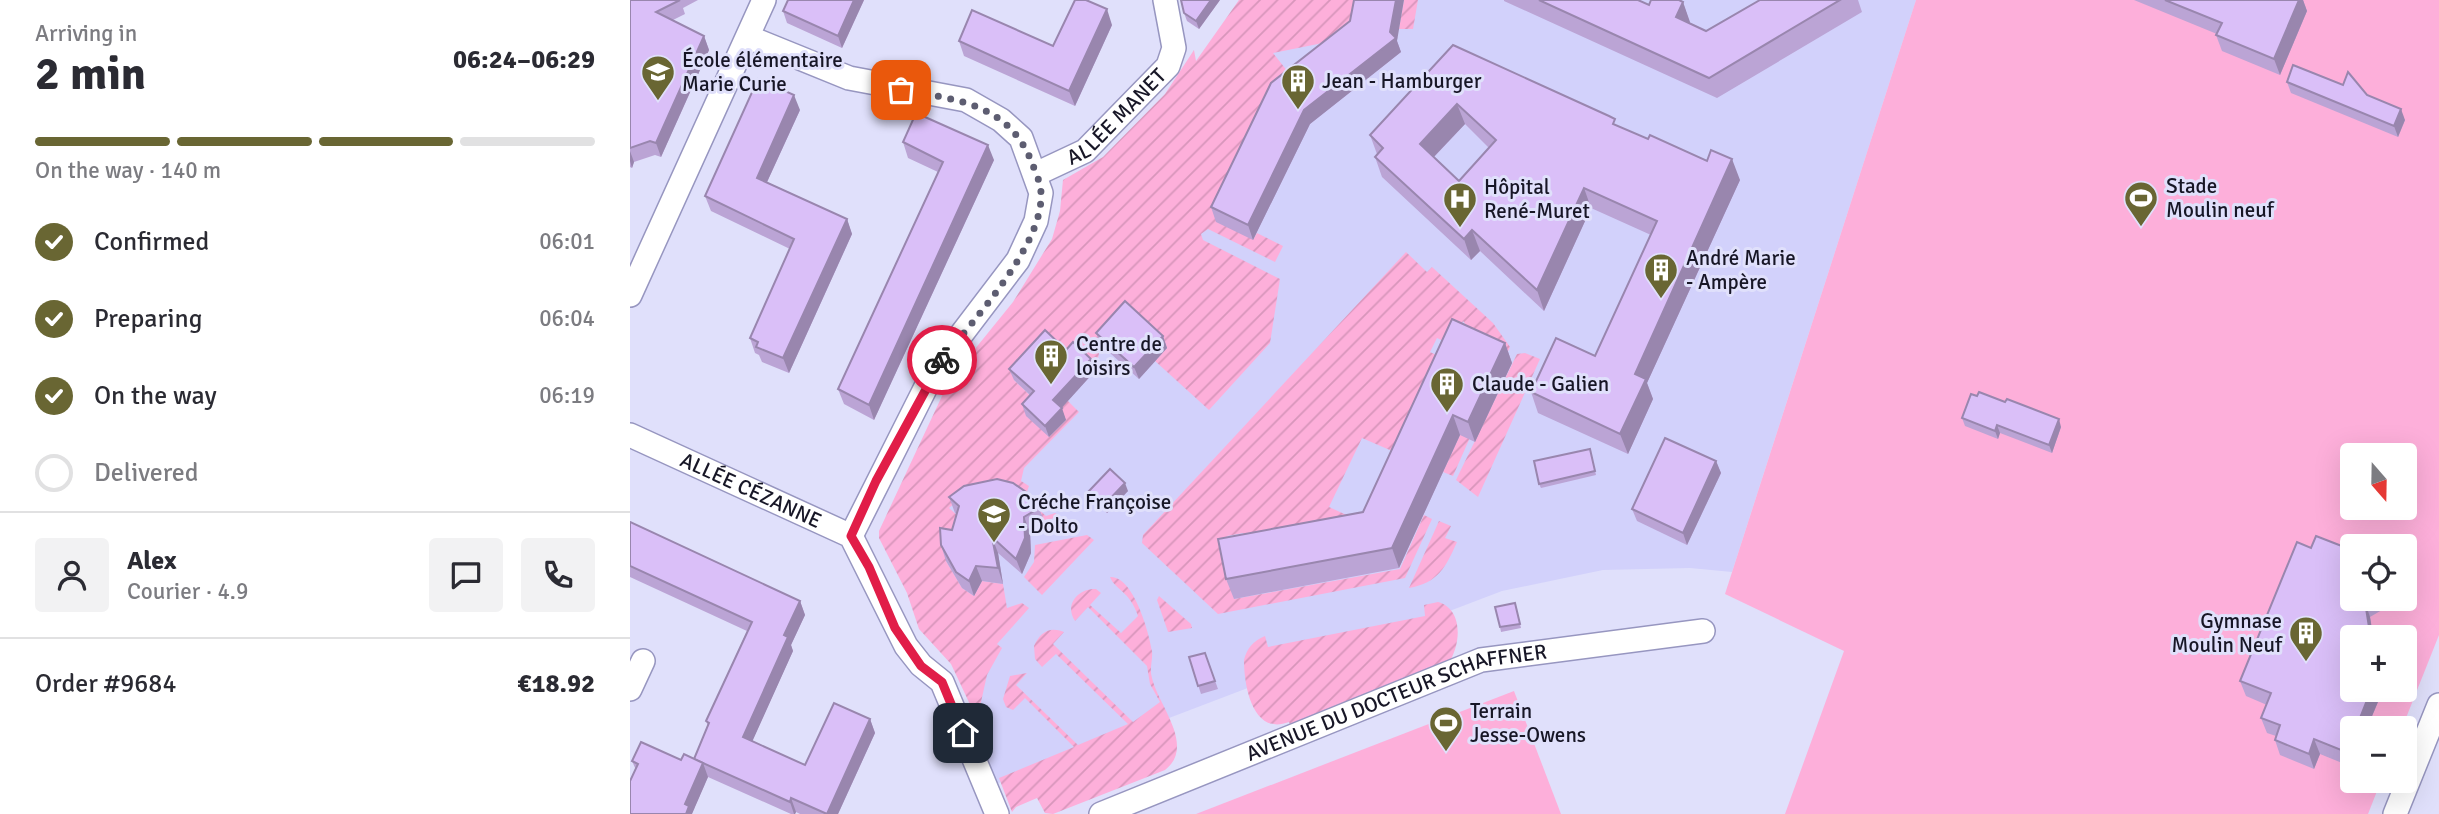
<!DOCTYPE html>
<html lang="en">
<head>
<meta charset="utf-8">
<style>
	:root { --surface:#fff; --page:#f2f2f3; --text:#2b2b33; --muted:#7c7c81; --line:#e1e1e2; --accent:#696633 }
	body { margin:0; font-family:Signika,sans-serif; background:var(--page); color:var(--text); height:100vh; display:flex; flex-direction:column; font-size:26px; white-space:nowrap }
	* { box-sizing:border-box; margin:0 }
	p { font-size:23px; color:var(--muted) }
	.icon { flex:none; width:38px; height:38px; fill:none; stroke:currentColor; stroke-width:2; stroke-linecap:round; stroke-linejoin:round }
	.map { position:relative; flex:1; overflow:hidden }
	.panel { display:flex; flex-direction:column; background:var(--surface); width:630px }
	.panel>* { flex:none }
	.needle { width:46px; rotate:160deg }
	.buttons { position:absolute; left:1710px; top:443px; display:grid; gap:14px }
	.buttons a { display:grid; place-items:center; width:77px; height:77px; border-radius:7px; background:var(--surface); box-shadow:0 7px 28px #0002; font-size:35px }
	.pin { position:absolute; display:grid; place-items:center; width:60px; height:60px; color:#fff; margin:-30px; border-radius:14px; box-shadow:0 4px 10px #0006 }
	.courier { position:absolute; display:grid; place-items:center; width:70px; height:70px; margin:-35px; border:5px solid #e11d48; border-radius:50%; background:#fff; color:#222; box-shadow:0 2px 9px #0007 }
	.overview em { font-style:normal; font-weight:700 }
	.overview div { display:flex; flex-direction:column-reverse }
	.overview { display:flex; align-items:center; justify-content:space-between; height:119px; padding:0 35px }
	h1 { font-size:46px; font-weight:700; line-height:52px }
	.bar { display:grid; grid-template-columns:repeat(4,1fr); gap:10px 7px; align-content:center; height:84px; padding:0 35px }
	.bar i { height:9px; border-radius:5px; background:var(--line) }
	.bar .current { background:var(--accent) }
	.bar p { grid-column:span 4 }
	.line { display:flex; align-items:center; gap:18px; padding:0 35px; border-top:2px solid var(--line) }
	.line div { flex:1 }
	.round { display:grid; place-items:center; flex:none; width:74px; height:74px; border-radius:7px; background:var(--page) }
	ol { padding:0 35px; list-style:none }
	li { display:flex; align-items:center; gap:21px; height:77px }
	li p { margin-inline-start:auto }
	li .icon { padding:7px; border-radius:50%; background:var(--accent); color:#fff; stroke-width:4 }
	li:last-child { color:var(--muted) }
	li i { width:38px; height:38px; border:4px solid var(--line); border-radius:50% }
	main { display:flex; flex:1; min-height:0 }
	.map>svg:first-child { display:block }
</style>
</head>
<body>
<main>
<section class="panel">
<div class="overview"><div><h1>2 min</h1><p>Arriving in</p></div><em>06:24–06:29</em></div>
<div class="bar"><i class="current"></i><i class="current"></i><i class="current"></i><i></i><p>On the way · 140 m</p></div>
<ol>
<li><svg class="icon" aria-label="check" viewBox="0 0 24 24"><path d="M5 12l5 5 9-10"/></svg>Confirmed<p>06:01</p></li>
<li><svg class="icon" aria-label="check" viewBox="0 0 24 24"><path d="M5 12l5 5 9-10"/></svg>Preparing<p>06:04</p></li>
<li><svg class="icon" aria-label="check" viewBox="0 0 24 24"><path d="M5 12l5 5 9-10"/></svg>On the way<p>06:19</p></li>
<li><i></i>Delivered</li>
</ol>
<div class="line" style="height:126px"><a class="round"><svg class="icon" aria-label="person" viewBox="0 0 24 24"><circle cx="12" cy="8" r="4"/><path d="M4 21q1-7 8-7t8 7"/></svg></a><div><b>Alex</b><p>Courier · 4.9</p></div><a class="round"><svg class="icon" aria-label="chat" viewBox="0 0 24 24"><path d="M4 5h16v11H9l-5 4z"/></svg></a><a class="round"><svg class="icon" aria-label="phone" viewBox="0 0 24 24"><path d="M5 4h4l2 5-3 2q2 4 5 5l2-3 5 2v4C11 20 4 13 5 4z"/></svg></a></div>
<div class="line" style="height:91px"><div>Order #9684</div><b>€18.92</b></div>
</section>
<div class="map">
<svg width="1809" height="814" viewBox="0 0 1809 814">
	<defs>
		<pattern id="garden-furrows" width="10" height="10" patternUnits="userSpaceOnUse" patternTransform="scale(1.75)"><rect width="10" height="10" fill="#fdafda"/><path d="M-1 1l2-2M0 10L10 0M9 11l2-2" fill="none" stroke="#d896bb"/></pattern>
	</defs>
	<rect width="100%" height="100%" fill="#e0e0fb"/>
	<!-- built -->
	<polygon fill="#d2d1fb" points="609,0 1286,0 1102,572 1060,568 973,570 872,591 366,784 283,509"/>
	<!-- garden -->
	<g fill="url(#garden-furrows)">
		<polygon points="609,0 732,0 712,34 688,44 643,53 666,82 623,240 627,233 653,246 645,262 578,229 571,234 573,240 650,279 640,343 579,410 525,361 537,348 471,345 465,371 447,354 384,380 408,403 419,437 436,420 424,408 434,397 449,412 394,468 391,481 399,486 395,497 416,516 425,513 428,515 415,523 405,509 326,502 319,508 337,524 316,561 332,588 344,596 352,581 373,584 377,608 392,603 399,608 367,644 372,648 357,675 349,711 344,713 321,664 289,629 277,593 249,538 249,531 319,381 383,302 422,239 430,211 433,180 473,157 535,94 564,50 566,61"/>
		<polygon points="774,0 788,0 783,29 769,29"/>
		<polygon points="776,252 797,272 802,267 863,323 880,347 823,476 813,472 866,356 829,339 836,325 833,321 822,345 807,338 800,352 813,358 769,454 732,438 699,507 743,527 618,555 613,533 597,536 604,599 770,569 794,515 802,519 775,578 588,614 512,543 513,535"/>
		<polygon points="895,353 910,359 848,497 826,480 887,354"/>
		<path d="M809,521L821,526L815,538L827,542C816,567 808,583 779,588Z"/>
		<polygon points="457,535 464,540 412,595 394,577 404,562 405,545"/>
		<path d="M480,577C503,575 519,632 522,651C523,660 519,669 522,678C528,705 566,746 535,770L423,814L415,813L407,798L386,807L382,812L369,778L444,747L395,698L383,710L376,707L373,699L380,676L397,673L386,685L448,745L498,724L426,654L412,667L405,659L404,646C410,632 420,626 434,632L423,644L503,722L530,702L520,684L517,666L458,607L445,621C434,605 448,588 466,589L471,593L460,605L491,633L508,616C500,591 485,590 480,577Z"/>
		<polygon points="529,596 561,624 562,628 538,632 527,600"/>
		<path d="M808,602C834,609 831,646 818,664L661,727L659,722C623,736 614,687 614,660C617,648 623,641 635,636L638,647L795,616L794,605Z"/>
	</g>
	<!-- pitch -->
	<g fill="#fdafda" fill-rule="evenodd">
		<path d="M1286,0H1809V635L1772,728H1722V780L1751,781L1738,814H1155L1214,651L1095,594ZM1722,455H1774V508H1722ZM1722,546H1774V598H1722ZM1722,637H1774V690H1722Z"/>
		<polygon points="884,691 931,814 566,814"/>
	</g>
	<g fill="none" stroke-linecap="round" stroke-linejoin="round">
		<!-- minor casing -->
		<g stroke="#9796c0" stroke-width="26">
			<g id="minor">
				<polyline points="118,37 219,78 336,100 371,120 391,138 411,193 406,221 388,260 305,369 221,536"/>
				<path id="s1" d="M406,174L455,151L538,66L544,48L535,0"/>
				<polyline points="0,295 134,0"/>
				<path id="s2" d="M0,435L221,536L276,646L291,665L312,682L367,814"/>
				<polyline points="0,689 13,661"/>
				<path id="s3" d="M471,814L851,660L1073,631"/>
				<polyline points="1765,814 1809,705"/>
			</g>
		</g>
		<!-- minor -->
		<use href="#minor" stroke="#fff" stroke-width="23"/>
	</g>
	<!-- wall -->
	<g fill="#bba4d5" fill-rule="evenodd">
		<polygon points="0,0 68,0 53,8 55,14 43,20 74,36 79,50 31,157 25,155 4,162 2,168 0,167"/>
		<polygon points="234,0 212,48 157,23 153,11"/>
		<polygon points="590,0 569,29 557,21 554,13"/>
		<polygon points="874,0 1008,0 1019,5 1053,2 1060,24 1076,31 1130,0 1228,0 1232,12 1087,98 874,1"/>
		<polygon points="1504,0 1673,0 1677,11 1650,75 1592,51 1586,35 1587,34"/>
		<polygon points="720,21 767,41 771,52 680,124 623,240 586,222 581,207"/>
		<polygon points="482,25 445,106 334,56 329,41 423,46"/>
		<path d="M823,45L987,126L1110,180L1017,383L1023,399L998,454L908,413L901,392L965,356L1021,235L961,208L914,311L850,251L841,260L752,177L745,157L747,154L740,135ZM835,124L859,148L829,181L804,157Z"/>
		<polygon points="1657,82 1713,85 1737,95 1775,120 1768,137 1661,93"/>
		<polygon points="170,110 137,182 217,219 222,234 159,373 132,362 129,355 125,353 120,338 160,249 81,211 75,196"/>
		<polygon points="273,142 364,160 244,420 214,404 208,389 308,172 278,158"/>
		<polygon points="466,333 533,336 537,348 509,379 471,345"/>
		<polygon points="875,343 882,363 845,442 830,435 769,568 604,599 596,579 733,512"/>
		<polygon points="436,350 465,371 431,408 436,420 419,437 396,416 392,404 400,395 384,380 379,369"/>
		<polygon points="1332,418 1431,427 1422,453 1370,433 1368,439 1335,426"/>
		<polygon points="961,453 966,475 911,488 909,484"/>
		<polygon points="1086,461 1091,473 1057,545 1007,521 1002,509"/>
		<polygon points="459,491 498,491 477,513 462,499"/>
		<polygon points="319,497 409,508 415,523 400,532 401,553 392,574 368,553 373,584 352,581 344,596 332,588 316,561 311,545 322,530 327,514 325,513"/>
		<polygon points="0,522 170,601 175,615 161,645 163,651 122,741 175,765 240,719 245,733 208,814 170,814 166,812 165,814 161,814 78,777 62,813 6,770 2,761 51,760 64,759 78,726 76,721 117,631 0,577"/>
		<polygon points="1681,548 1722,598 1768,598 1764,603 1740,617 1753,690 1737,728 1722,728 1722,767 1690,754 1684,769 1650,755 1645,740 1646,736 1637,733 1631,718 1637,705 1616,696 1610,681"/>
		<polygon points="885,603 891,628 871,632 870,627"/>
		<polygon points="575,653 588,689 571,694 559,657"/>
	</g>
	<!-- shaded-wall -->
	<g fill="#9986ae">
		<polygon points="224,0 234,0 212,48 208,36"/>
		<polygon points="581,0 590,0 569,29 566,21"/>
		<polygon points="766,0 774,0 767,41 771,52 680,124 623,240 618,225 674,110 760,32"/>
		<polygon points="1669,0 1673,0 1677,11 1650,75 1644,59"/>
		<polygon points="1053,2 1060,22 1053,38 1046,17"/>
		<polygon points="477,9 482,25 445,106 439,91"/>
		<polygon points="74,36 79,50 31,157 26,143"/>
		<polygon points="164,95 170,110 132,193 127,178"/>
		<polygon points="827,104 835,124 797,164 790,144"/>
		<polygon points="1771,109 1775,120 1768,137 1764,126"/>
		<polygon points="358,145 364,160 244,420 239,405"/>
		<polygon points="0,151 4,162 2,168 0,161"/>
		<polygon points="1102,159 1110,180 1017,383 1023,399 998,454 990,434 1005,374"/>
		<polygon points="954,188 961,208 914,311 907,290"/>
		<polygon points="217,219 222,234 159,373 153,358"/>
		<polygon points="842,230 850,251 841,260 834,239"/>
		<polygon points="533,336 537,348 509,379 504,367"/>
		<polygon points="875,343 882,363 845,442 838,422"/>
		<polygon points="461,359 465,371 428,412 423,400"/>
		<polygon points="432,408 436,420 419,437 415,426"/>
		<polygon points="823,415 830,435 769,568 762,548"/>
		<polygon points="1429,419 1431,427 1422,453 1419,445"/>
		<polygon points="1367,425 1370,433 1368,439 1365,431"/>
		<polygon points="1086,461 1091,473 1057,545 1053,533"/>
		<polygon points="495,483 498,491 477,513 474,505"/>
		<polygon points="394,517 400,532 401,553 392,574 386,559"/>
		<polygon points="362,537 368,553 373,584 368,568"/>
		<polygon points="346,566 352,581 344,596 339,581"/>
		<polygon points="170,601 175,615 161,645 163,651 118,751 113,737 154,635"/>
		<polygon points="1735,602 1740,617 1743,637 1739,627"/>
		<polygon points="1741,690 1753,690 1737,728 1726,728"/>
		<polygon points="240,719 245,733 208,814 197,814"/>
		<polygon points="1722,737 1722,767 1716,752"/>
		<polygon points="1684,739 1690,754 1684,769 1679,754"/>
		<polygon points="73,763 78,777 62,814 56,814 55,804"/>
		<polygon points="161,798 166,812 165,814 164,814 160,802"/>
	</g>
	<!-- building -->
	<g fill="#dabff8" stroke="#9986ae" stroke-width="2" fill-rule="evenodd">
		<polygon points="0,0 50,0 26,12 74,36 26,143 20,141 0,148"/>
		<polygon points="158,0 224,0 208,36 153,11"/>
		<polygon points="445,0 456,0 477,9 439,91 329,41 342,10 423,46"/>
		<polygon points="551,0 581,0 566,21 554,13"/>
		<polygon points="724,0 766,0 760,32 766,38 674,110 618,225 581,207 641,83 720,21"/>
		<polygon points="909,0 1008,0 1019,5 1021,0 1049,0 1053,2 1046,17 1076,31 1130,0 1210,0 1079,78"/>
		<polygon points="1535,0 1669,0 1644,59 1586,35 1592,23"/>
		<path d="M823,45L979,116L985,119L983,124L1018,139L1020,135L1077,161L1081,150L1102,159L1005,374L1016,379L990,434L901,392L926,338L965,356L1027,221L954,188L907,290L842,230L834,239L745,157L753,148L740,135ZM827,104L866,140L829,181L790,144Z"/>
		<polygon points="1663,65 1713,85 1718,72 1737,95 1771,109 1764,126 1657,82"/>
		<polygon points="128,79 164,95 127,178 217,219 153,358 126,347 128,342 120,338 164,239 75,196"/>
		<polygon points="286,113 358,145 239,405 208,389 313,162 273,142"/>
		<polygon points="495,301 533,336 504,367 466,333"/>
		<polygon points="822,319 875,343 838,422 823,415 762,548 596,579 588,539 733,512"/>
		<polygon points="415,330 436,350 443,342 461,359 423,400 432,408 415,426 392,404 404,391 379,369"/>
		<polygon points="1349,392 1375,402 1377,399 1429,419 1419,445 1367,425 1365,431 1332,418 1341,394 1347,396"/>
		<polygon points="1035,438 1086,461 1053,533 1002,509"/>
		<polygon points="960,449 965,471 909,484 904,461"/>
		<polygon points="480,469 495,483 474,505 459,491"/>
		<polygon points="367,479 383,483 399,494 409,508 394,517 395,538 386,559 362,537 368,568 346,566 339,581 326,572 311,545 310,528 322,530 329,506 319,497 334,486"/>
		<polygon points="0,522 170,601 154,635 158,637 113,737 175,765 204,703 240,719 197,814 161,798 160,802 64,759 79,723 76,721 122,622 0,566"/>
		<polygon points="1686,536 1722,550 1722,598 1740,598 1735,602 1739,627 1762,636 1722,637 1722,690 1741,690 1726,728 1722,728 1722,737 1716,752 1684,739 1679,754 1645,740 1650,725 1631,718 1641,693 1610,681 1667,542 1681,548"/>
		<polygon points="885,603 890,624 870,627 865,607"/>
		<polygon points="575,653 585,681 568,686 559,657"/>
		<polygon points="11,742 51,760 54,754 73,763 55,804 59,806 56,814 0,814 0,781 8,764 2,761"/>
	</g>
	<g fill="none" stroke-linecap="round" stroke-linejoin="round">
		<!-- done -->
		<path stroke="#5d5d71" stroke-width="7" stroke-dasharray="0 12.6" d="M271,90C324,99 376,103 400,158C404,169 411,182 411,194C413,246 343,320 312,360"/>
		<!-- route -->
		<polyline stroke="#e11d48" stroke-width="9" points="312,360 246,481 221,536 239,567 265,628 291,666 312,682 333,733"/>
	</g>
	<!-- icons -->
	<defs>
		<g id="school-pin" transform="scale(1.75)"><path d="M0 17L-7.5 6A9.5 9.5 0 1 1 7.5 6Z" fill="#696633" stroke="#e0e0fb"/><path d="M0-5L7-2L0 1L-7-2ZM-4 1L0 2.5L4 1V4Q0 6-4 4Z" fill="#fff"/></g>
		<g id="building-pin" transform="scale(1.75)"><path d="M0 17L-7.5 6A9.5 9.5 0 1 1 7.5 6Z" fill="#696633" stroke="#e0e0fb"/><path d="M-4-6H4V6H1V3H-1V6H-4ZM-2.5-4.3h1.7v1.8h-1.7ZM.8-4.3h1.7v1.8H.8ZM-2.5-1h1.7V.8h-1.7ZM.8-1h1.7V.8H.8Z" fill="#fff"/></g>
		<g id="stadium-pin" transform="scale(1.75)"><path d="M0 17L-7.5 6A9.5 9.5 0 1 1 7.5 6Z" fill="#696633" stroke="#e0e0fb"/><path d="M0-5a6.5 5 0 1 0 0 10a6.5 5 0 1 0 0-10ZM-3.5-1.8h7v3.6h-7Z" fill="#fff"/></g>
		<g id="hospital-pin" transform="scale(1.75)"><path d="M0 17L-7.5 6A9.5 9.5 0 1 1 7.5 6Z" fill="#696633" stroke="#e0e0fb"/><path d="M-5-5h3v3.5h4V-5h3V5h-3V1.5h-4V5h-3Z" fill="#fff"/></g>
	</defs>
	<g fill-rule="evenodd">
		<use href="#school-pin" x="28" y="72"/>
		<use href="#building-pin" x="668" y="81"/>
		<use href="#stadium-pin" x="1511" y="198"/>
		<use href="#hospital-pin" x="830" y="199"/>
		<use href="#building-pin" x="1031" y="270"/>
		<use href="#building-pin" x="421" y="356"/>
		<use href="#building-pin" x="817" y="384"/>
		<use href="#school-pin" x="364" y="514"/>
		<use href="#building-pin" x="1676" y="633"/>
		<use href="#stadium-pin" x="816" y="723"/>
	</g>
	<g text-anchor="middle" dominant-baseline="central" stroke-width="6" stroke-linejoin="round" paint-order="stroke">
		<!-- poi labels -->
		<g font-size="21" fill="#171626" stroke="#e0e0fb" text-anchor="start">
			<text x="52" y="60">École élémentaire<tspan x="52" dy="24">Marie Curie</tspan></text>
			<text x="692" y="81">Jean - Hamburger</text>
			<text x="1536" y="186">Stade<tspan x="1536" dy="24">Moulin neuf</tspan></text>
			<text x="854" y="187">Hôpital<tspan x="854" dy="24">René-Muret</tspan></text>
			<text x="1056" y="258">André Marie<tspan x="1056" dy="24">- Ampère</tspan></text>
			<text x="446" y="344">Centre de<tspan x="446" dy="24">loisirs</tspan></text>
			<text x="842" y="384">Claude - Galien</text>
			<text x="388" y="502">Créche Françoise<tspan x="388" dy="24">- Dolto</tspan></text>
			<text x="1652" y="621" text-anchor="end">Gymnase<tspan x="1652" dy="24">Moulin Neuf</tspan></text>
			<text x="840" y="711">Terrain<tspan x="840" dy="24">Jesse-Owens</tspan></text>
		</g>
		<!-- street labels -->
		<g font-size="21" fill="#171626" stroke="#e0e0fb">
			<text stroke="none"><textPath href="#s1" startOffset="100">ALLÉE MANET</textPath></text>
			<text stroke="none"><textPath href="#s2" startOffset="133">ALLÉE CÉZANNE</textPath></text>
			<text stroke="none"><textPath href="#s3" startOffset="317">AVENUE DU DOCTEUR SCHAFFNER</textPath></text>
		</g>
	</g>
</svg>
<div class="buttons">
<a><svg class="needle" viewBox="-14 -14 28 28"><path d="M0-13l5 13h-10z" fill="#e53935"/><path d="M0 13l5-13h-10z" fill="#7c7c81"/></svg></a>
<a><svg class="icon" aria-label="locate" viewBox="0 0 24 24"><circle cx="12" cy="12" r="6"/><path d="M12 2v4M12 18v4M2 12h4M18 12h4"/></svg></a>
<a>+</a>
<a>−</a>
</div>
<div class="pin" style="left:271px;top:90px;background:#ea580c"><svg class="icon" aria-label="bag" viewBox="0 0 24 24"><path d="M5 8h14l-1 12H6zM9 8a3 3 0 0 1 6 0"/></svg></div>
<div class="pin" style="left:333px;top:733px;background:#1f2937"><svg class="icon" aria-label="home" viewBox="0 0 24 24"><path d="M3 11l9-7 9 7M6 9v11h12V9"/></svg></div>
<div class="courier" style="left:312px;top:360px"><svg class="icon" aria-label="bike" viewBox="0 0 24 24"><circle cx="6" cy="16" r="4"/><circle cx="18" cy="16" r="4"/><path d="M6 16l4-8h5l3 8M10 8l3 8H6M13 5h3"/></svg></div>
</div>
</main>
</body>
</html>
